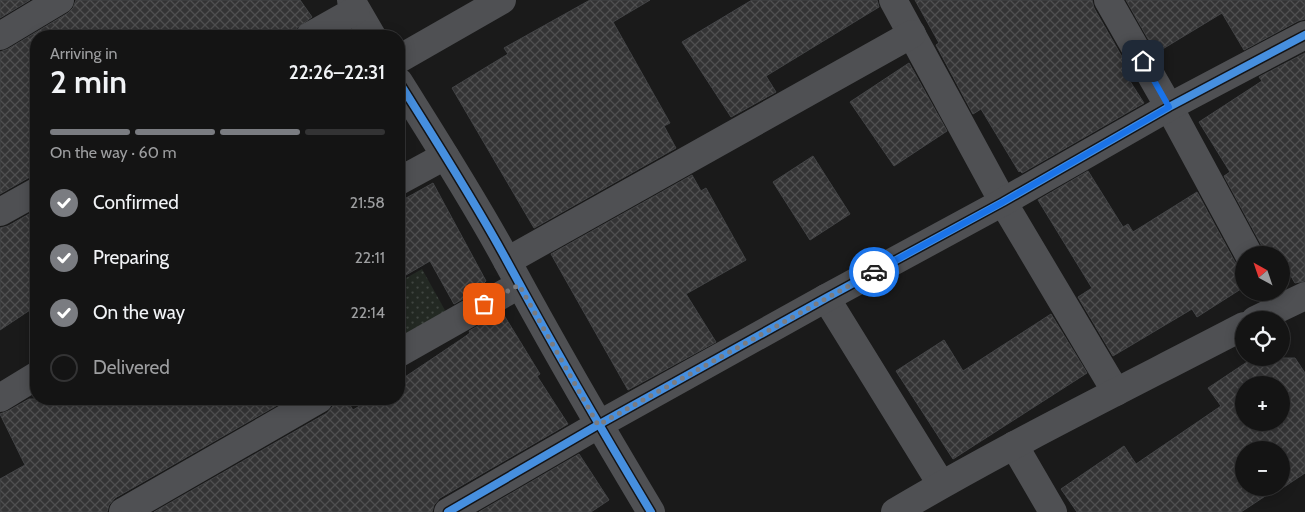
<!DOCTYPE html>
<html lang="en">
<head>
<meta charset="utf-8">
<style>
	:root { --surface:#141414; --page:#212122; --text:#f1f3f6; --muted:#9d9ea0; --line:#333334; --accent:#7a7c81 }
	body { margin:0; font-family:Cabin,sans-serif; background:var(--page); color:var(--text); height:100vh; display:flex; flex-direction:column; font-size:19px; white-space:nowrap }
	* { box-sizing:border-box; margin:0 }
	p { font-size:16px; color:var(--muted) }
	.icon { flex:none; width:28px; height:28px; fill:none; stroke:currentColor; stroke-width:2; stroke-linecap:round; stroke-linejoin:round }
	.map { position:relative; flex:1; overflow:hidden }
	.details { position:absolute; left:30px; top:30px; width:375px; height:375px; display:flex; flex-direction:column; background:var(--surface); border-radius:20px; box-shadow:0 2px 12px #0003,0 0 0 1px var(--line) }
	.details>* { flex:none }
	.needle { width:32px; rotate:320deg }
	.controls { position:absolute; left:1235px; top:246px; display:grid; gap:10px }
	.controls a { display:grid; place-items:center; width:55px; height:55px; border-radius:50%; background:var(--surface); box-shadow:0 2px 12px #0003,0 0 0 1px var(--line); font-size:25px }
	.pin { position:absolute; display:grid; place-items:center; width:42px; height:42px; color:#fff; margin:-21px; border-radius:10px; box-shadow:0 2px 8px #0006 }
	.courier { position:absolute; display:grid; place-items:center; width:50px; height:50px; margin:-25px; border:4px solid #1a73e8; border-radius:50%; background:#fff; color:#222; box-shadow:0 1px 6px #0007 }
	.head em { font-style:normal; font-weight:600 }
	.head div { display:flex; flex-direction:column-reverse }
	.head { display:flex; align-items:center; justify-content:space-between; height:85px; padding:0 20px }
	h1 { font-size:32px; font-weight:600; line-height:38px }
	.bar { display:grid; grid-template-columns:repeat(4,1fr); gap:8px 5px; align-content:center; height:60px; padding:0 20px }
	.bar i { height:6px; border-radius:4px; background:var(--line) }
	.bar .on { background:var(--accent) }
	.bar p { grid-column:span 4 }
	ol { padding:0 20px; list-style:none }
	li { display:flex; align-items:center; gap:15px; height:55px }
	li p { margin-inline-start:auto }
	li .icon { padding:5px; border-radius:50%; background:var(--accent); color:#fff; stroke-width:4 }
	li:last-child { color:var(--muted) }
	li i { width:28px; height:28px; border:2px solid var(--line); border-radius:50% }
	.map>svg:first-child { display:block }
</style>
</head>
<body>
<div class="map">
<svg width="1305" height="512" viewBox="0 0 1305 512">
	<defs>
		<pattern id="grass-dots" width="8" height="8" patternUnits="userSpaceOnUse" patternTransform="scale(1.25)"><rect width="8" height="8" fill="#232923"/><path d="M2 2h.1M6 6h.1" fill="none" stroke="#404641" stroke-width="1.8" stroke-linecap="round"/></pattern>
		<pattern id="building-cross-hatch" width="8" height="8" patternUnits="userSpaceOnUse" patternTransform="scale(1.25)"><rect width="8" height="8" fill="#343435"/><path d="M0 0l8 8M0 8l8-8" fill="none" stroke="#4f4f50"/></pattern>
	</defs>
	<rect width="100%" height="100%" fill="#1a1a1a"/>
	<!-- grass -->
	<polygon fill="url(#grass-dots)" points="422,269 446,312 399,339 399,282"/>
	<!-- building -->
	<g fill="url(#building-cross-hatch)" stroke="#434446" fill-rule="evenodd">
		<polygon points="0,0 30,0 0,18"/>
		<polygon points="76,0 300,0 312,17 297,28 294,36 36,36 36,176 28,178 0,194 0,52 8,49 68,13 73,8"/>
		<polygon points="590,0 650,0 613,22 670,123 664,126 676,148 534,228 452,88 508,54 504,48"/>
		<polygon points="752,0 877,0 879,7 766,76 776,92 731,117 682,42"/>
		<polygon points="915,0 1092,0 1094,8 1129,69 1124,72 1144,103 1022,173 1020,171 1019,172 981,109 973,114 936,45 939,43"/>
		<polygon points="1126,0 1305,0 1305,19 1298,21 1244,50 1222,13 1156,53"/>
		<polygon points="1305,53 1305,281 1295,283 1283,263 1281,264 1281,255 1265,255 1263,248 1224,176 1230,172 1199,122 1262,81 1259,77"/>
		<polygon points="909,63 947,131 894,166 850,102"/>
		<polygon points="813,156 850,214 810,240 773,182"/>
		<polygon points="1088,171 1123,227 1128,224 1133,232 1197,192 1235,262 1244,269 1244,287 1197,317 1192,309 1113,356 1078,297 1092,288 1038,200"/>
		<polygon points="692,175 701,191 706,188 746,260 686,294 716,342 628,390 551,254"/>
		<polygon points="433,183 486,281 484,283 486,286 454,304 430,261 399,279 399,202"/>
		<polygon points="36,210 36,306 0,330 0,228 8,226"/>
		<polygon points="502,312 540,374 537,376 568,424 440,498 434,505 432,512 154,512 327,413 333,406 335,399 346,399 353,410 371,399 399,399 399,381 463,338 470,333 469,331"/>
		<polygon points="1051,314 1087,373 953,459 896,371 944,340 963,371"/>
		<path d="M1253,358H1295L1305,373V473L1278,491L1276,489L1241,512H1077L1061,489L1124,446L1136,464L1221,406L1208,388ZM1244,385H1281V422H1244ZM1244,450H1281V488H1244Z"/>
		<polygon points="29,399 288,399 115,498 109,505 107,512 0,512 0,479 25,465 0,414 8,411"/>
		<polygon points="579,454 609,500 591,512 479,512"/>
	</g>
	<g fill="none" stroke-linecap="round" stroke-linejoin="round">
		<!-- minor -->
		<g stroke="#4f5053" stroke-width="28">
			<polyline points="351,0 372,36"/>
			<polyline points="893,0 1003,202 1116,392"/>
			<polyline points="1108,0 1169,107 1249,255"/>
			<polyline points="0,36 60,0"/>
			<polyline points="310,36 356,10"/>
			<polyline points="399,59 502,0"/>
			<path d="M399,82C436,141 474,200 507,261C553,346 601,429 651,512"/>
			<polyline points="399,181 445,156"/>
			<polyline points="0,212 36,192"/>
			<polyline points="507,261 912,34"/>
			<polyline points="826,298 941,484"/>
			<polyline points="1255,320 1305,296"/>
			<polyline points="399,353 519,285"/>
			<polyline points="0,398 36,376"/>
			<polyline points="1014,445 1053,512"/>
			<polyline points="123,512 319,399"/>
			<polyline points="448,512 598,425 826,298 1003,202 1169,107 1305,35"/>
			<path d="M895,512C1008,445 1127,387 1244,326"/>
		</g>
		<!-- cycleway casing -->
		<g stroke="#141416" stroke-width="11">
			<g id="cycleway">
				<path d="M399,82C436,141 474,200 507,261C553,346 601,429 651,512"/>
				<polyline points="448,512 598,425 826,298 1003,202 1169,107 1305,35"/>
			</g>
		</g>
		<!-- cycleway -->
		<use href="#cycleway" stroke="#468fdf" stroke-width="8"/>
	</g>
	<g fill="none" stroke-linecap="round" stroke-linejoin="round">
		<!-- done -->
		<polyline stroke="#7a7c81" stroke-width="5" stroke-dasharray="0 9" points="484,304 519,285 598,425 874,272"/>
		<!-- route -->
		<polyline stroke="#1a73e8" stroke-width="6" points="874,272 1003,202 1169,107 1143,61"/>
	</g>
</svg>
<div class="controls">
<a><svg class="needle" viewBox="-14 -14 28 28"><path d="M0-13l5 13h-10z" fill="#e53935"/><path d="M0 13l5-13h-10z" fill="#9d9ea0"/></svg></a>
<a><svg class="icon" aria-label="locate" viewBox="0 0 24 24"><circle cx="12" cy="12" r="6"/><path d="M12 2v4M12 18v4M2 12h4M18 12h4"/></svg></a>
<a>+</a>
<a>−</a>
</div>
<div class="pin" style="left:484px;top:304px;background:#ea580c"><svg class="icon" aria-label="bag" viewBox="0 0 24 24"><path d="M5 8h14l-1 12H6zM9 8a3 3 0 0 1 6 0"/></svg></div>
<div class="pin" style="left:1143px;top:61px;background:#1f2937"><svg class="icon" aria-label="home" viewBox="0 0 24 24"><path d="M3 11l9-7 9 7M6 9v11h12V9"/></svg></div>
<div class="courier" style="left:874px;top:272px"><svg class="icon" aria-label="car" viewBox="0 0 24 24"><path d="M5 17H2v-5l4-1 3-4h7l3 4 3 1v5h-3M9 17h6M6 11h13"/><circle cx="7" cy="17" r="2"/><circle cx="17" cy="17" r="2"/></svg></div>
<section class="details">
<div class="head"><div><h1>2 min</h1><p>Arriving in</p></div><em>22:26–22:31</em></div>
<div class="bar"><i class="on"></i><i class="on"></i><i class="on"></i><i></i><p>On the way · 60 m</p></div>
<ol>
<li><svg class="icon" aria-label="check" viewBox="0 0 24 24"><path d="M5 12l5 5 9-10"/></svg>Confirmed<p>21:58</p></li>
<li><svg class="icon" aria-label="check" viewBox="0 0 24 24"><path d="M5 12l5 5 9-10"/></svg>Preparing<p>22:11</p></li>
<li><svg class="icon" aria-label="check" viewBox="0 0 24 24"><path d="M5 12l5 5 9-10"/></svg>On the way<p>22:14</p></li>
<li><i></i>Delivered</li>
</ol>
</section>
</div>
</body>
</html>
